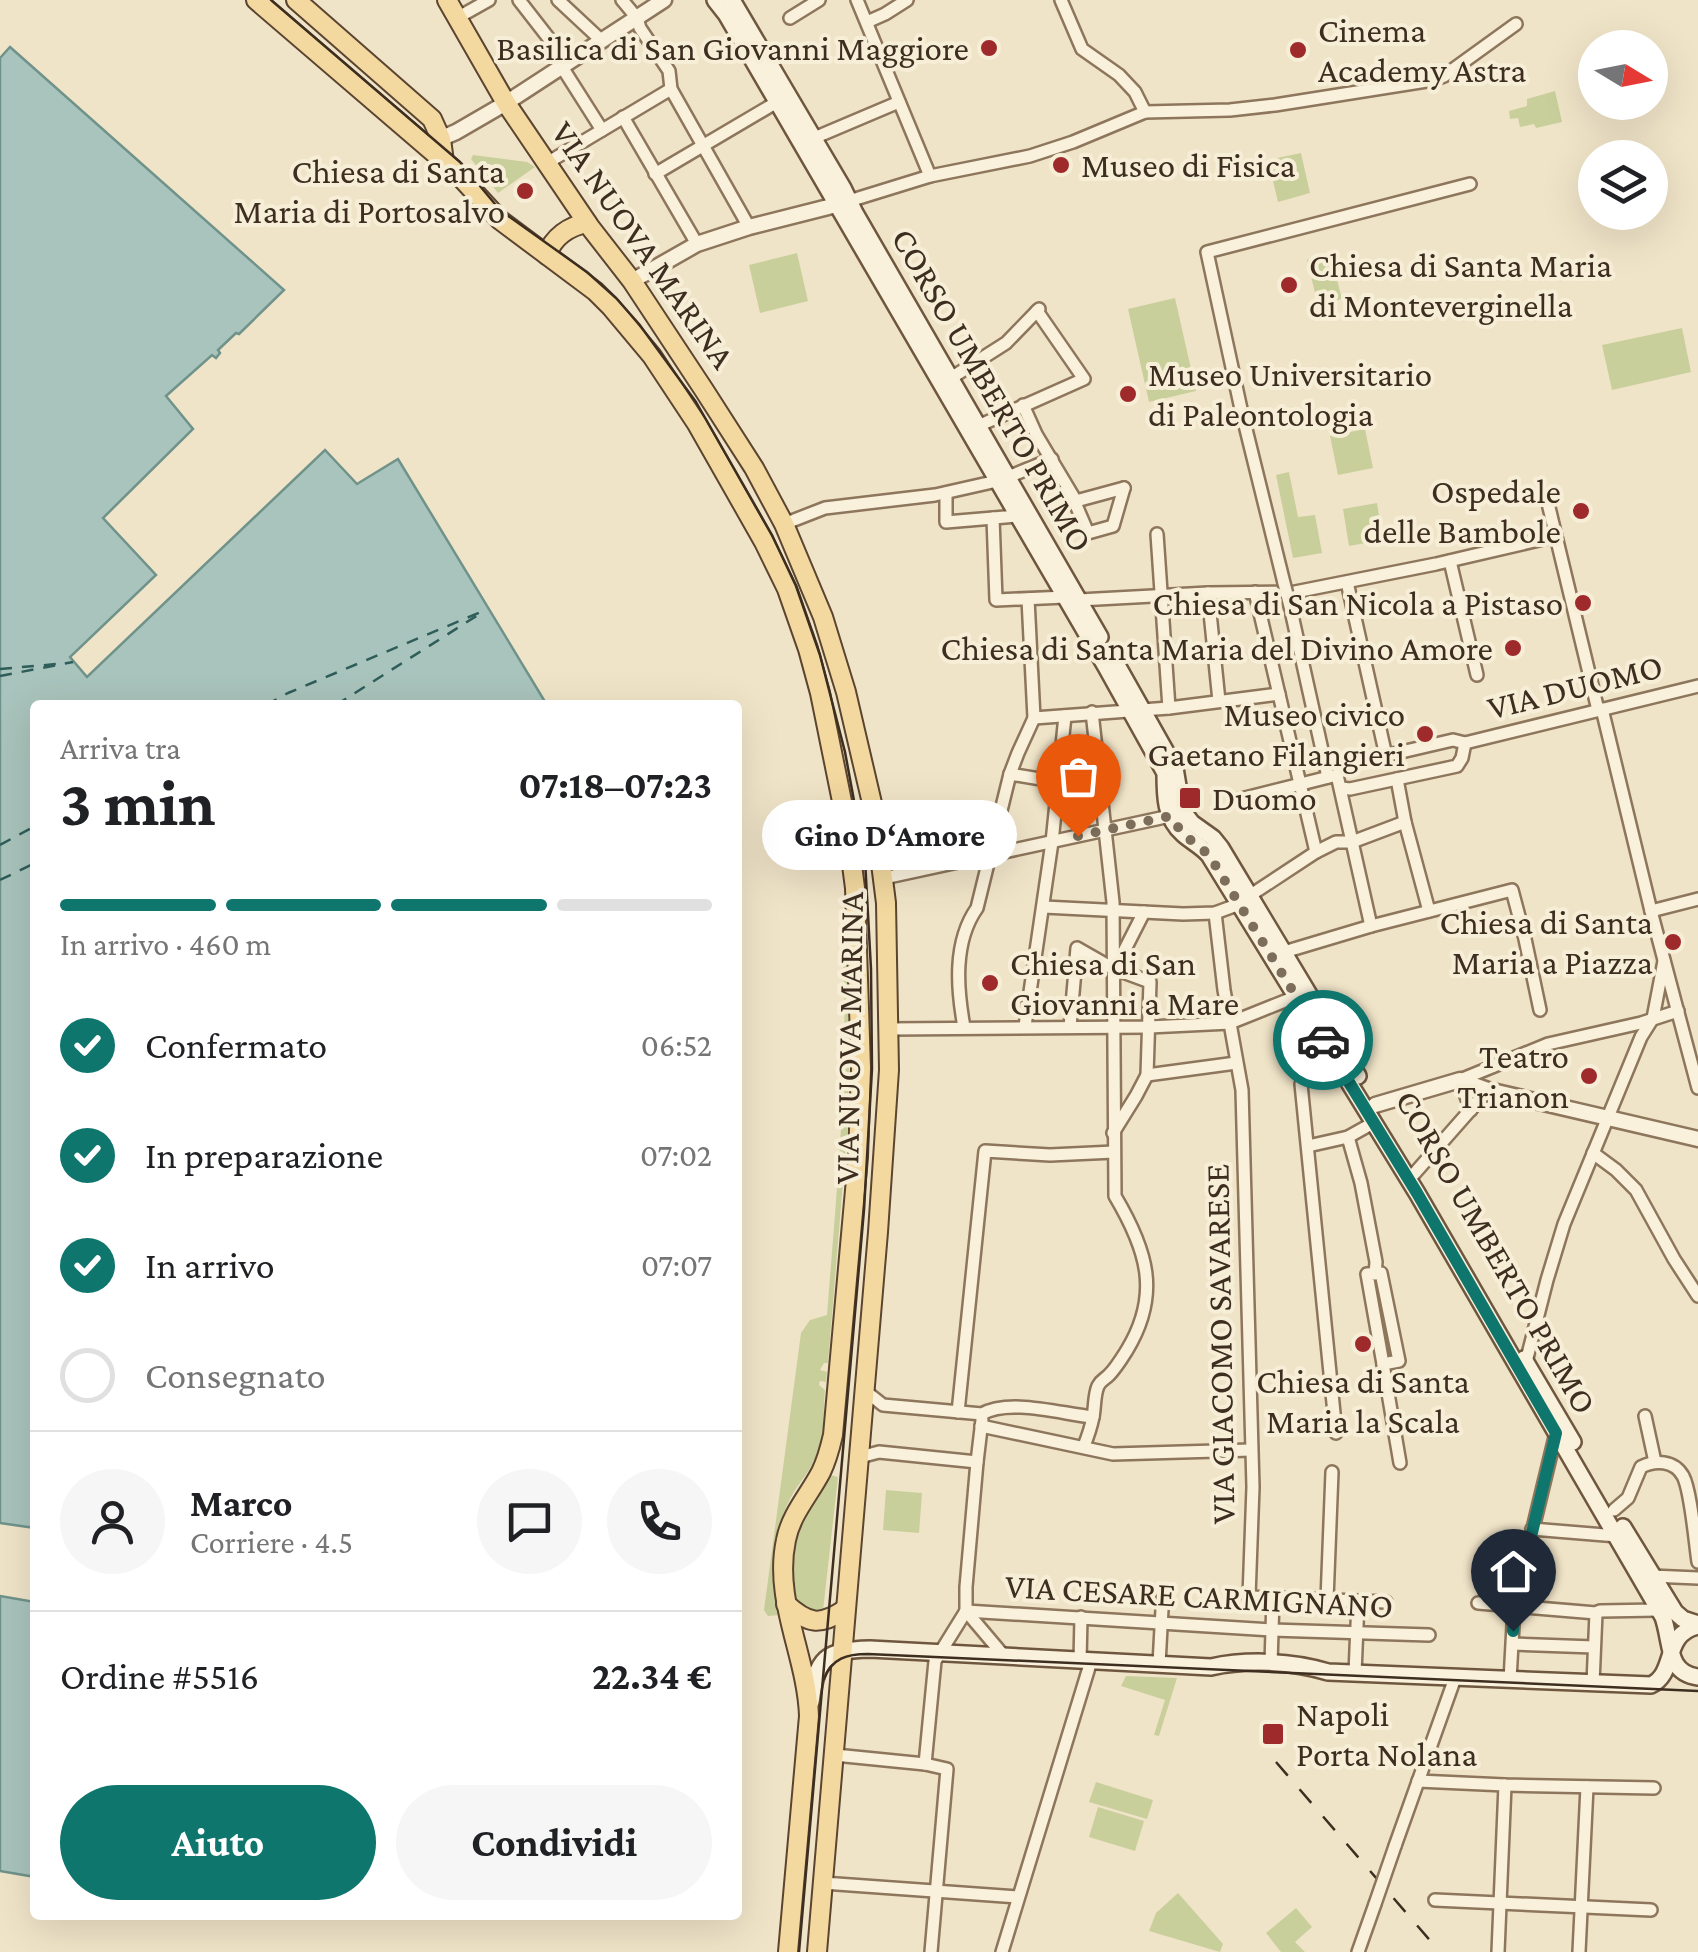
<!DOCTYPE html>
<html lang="it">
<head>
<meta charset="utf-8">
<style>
	:root { --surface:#fff; --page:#f6f6f6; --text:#202124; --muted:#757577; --line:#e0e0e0; --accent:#0f766e }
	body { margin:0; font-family:"Crimson Pro",serif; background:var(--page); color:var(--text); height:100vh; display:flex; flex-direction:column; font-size:38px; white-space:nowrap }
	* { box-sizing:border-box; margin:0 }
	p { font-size:32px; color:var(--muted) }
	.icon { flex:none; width:55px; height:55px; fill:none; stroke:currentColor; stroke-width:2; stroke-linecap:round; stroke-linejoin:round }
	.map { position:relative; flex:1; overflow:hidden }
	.side { position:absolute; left:30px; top:700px; width:712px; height:1220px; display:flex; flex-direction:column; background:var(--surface); border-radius:10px; box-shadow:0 10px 40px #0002 }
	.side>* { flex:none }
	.needle { width:65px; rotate:100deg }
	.fabs { position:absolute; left:1578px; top:30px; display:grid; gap:20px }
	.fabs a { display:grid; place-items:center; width:90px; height:90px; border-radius:50%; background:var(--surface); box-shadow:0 10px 40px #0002; font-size:50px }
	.pin { position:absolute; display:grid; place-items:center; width:85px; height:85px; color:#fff; margin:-102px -42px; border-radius:50% 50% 50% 0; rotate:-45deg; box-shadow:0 0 10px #0007 }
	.pin .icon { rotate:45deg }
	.courier { position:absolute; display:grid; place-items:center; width:100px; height:100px; margin:-50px; border:8px solid #0f766e; border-radius:50%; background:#fff; color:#222; box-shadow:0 2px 12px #0007 }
	.bubble { position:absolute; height:70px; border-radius:35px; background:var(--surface); box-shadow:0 10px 40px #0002; font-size:32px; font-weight:700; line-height:70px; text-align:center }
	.overview em { font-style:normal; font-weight:700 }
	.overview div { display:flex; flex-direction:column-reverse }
	.overview { display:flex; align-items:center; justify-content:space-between; height:170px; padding:0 30px }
	h1 { font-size:65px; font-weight:700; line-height:75px }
	.bar { display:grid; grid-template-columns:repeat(4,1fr); gap:15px 10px; align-content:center; height:120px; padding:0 30px }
	.bar i { height:12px; border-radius:8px; background:var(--line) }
	.bar .current { background:var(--accent) }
	.bar p { grid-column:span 4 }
	.line { display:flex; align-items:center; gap:25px; padding:0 30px; border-top:2px solid var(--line) }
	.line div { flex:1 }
	.round { display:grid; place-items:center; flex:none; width:105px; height:105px; border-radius:52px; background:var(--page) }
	ol { padding:0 30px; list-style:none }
	li { display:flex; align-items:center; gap:30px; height:110px }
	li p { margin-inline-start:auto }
	li .icon { padding:10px; border-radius:50%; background:var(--accent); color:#fff; stroke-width:4 }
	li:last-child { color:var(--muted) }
	li i { width:55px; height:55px; border:5px solid var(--line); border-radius:50% }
	.button { display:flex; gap:20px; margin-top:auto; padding:20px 30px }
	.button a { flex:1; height:115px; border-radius:60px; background:var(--accent); color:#fff; font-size:40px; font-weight:700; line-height:115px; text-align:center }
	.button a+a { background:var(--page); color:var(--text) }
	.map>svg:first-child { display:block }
</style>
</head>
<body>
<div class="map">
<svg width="1698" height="1952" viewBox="0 0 1698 1952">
	<rect width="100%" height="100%" fill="#f0e4c8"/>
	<!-- green -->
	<g fill="#c9cf9b">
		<polygon points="1555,91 1562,122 1536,128 1534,124 1520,127 1518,118 1510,119 1509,111 1527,106 1527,99"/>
		<polygon points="1301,153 1310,193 1278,202 1268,160"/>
		<polygon points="473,155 527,162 535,167 498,193 471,159"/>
		<polygon points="797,253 808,301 760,313 749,265"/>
		<polygon points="1330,253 1342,299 1318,305 1307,260"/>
		<polygon points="1175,298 1196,391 1149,402 1128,309"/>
		<polygon points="1682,328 1691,372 1612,390 1602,345"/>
		<polygon points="1365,429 1373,468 1338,475 1330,436"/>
		<polygon points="1289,472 1298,517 1315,515 1322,553 1293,558 1276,475"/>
		<polygon points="1377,503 1383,540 1349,546 1343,509"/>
		<path d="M841,925H846L850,1011L848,1122L828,1363H824L820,1370L827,1372L826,1382L820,1381L819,1385L825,1390C823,1410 825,1433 818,1452C812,1470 798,1483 790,1499C772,1534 770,1578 780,1615L768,1616L764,1610L801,1333L810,1320L827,1315C837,1185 851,1055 841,925Z"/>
		<path d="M830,1475L838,1477L823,1611L799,1608C791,1596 790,1584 791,1570C793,1527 809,1510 830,1475Z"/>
		<polygon points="886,1490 922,1493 919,1533 883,1530"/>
		<polygon points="1126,1676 1177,1678 1159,1736 1154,1735 1165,1700 1121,1686"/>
		<polygon points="1096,1782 1153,1800 1147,1819 1089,1802"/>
		<polygon points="1098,1807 1144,1821 1135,1851 1089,1837"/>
		<polygon points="1178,1893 1223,1944 1220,1952 1149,1931 1156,1913"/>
		<polygon points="1296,1908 1312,1927 1295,1942 1305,1952 1281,1952 1266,1933"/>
	</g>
	<!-- water -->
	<g fill="#a9c4bc" stroke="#6f938a" stroke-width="2.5">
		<polygon points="10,47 284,290 239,334 236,333 218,350 220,353 216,358 212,355 166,396 193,429 103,518 156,575 70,657 87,677 325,450 357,484 398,459 547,705 35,705 35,1528 0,1523 0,58"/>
		<polygon points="0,1596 35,1602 35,1877 0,1871"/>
	</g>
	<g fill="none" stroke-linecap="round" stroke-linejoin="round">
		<!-- ferry -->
		<g stroke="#2f5d5a" stroke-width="2.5" stroke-dasharray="12 10" stroke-linecap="butt">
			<polyline points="0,669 57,664"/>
			<polyline points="0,676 73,662"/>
			<polyline points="266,705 288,693 488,609"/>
			<polyline points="336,705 478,615"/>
			<polyline points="0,845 35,826"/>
			<polyline points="0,880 35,863"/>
		</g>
		<!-- minor casing -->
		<g stroke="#8d765c" stroke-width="16">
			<g id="minor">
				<polyline points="519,0 568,63"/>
				<polyline points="558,0 602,41"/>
				<polyline points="622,0 637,18 640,28 669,71 671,89 749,227"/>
				<polyline points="857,0 930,176"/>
				<polyline points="1061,0 1082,49 1119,75 1135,92 1145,112"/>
				<polyline points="457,18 489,0"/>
				<polyline points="790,18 819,0"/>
				<polyline points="867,22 885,14 907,0"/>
				<polyline points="562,67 602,130"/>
				<polyline points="623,117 697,244"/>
				<polyline points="814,138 899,102"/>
				<polyline points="547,163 671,89"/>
				<polyline points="655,174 777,102"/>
				<polyline points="849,201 930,176 1030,156 1073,142 1145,112 1230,110 1275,105 1433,80 1444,76 1516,24"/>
				<polyline points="951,378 1006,343 1039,309"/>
				<polyline points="1023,405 1036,434 1076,501 1076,505 1088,533 1113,526 1124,488"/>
				<polyline points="978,426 1084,379 1037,311"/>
				<polyline points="1008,477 1052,459"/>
				<polyline points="946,493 946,522 1017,516"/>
				<polyline points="1546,495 1598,710"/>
				<polyline points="1076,501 1124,488"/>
				<polyline points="993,518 996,600 1065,597"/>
				<polyline points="784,524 825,508 935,495 997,481"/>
				<polyline points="1157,534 1169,708"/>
				<polyline points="1450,561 1477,675"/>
				<polyline points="1347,582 1386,756"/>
				<polyline points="1284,583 1241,409 1207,252 1470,184"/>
				<polyline points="1255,592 1316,852"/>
				<polyline points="1208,593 1219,701"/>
				<polyline points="1079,600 1208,593 1295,592 1436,564 1556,536"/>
				<polyline points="1290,606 1328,777"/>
				<polyline points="1602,709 1651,911 1698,1088"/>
				<polyline points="1034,718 1169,708 1279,694"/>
				<polyline points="1010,774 1101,789"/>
				<polyline points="1337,775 1371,926"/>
				<polyline points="1397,779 1405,822 1429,911"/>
				<polyline points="1341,788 1350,789 1457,766 1462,758 1465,743"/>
				<polyline points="1237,800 1337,775 1345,765 1453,740 1465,743 1698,686"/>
				<polyline points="884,878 1170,816"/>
				<polyline points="1044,907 1183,914 1215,913 1234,906 1316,852 1336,842 1352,842 1405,822"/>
				<polyline points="1651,911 1698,899"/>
				<polyline points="1215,913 1224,990 1242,1090 1253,1487 1249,1597 1386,1602"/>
				<polyline points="1284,952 1371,926 1512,890 1525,939 1540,1010"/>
				<polyline points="1115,969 1144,912"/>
				<polyline points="1025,1026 1052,842 1065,716"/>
				<path d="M964,1027C957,989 953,942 977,908L1010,774L1018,753L1034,718L1028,599"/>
				<polyline points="1070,1027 1077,948 1112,968 1150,982 1147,1075 1136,1096 1113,1133"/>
				<polyline points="889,1029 1149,1027 1230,1023 1295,997"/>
				<polyline points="1147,1075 1236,1063"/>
				<polyline points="1301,1084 1336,1433"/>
				<polyline points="1471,1110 1460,1080 1548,1044 1641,1023 1678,1011"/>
				<polyline points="1348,1137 1361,1183 1376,1262 1375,1274"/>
				<polyline points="1308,1146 1348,1137 1373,1123"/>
				<polyline points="1593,1153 1616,1170 1636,1190 1674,1259 1698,1296"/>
				<polyline points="1414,1174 1488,1090"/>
				<polygon points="1381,1273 1399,1361 1383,1364 1367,1274"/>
				<polyline points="1526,1362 1547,1280 1564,1224 1641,1037 1653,1018 1664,961"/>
				<polyline points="1383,1364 1400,1463"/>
				<path d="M864,1390L883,1405L982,1414C1009,1398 1062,1414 1093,1417"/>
				<polyline points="958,1412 985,1151 1050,1155 1114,1152"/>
				<polyline points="1645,1416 1655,1462"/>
				<polyline points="981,1426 1113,1454 1251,1450"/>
				<path d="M1084,1446C1088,1436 1091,1427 1093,1417C1095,1407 1094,1395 1098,1386C1101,1380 1104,1380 1109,1375C1116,1368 1122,1358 1127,1350C1161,1294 1147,1250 1115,1196L1113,902L1092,712"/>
				<polyline points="860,1457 879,1452 977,1462 982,1420"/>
				<path d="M1614,1510L1628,1498L1641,1467C1655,1460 1674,1460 1683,1476C1691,1491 1695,1542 1698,1562"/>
				<polyline points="1532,1529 1617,1536"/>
				<polyline points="1651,1576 1698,1578"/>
				<polyline points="1327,1600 1332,1472"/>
				<polyline points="1478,1603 1596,1613 1600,1611 1658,1610"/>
				<polyline points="966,1611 1272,1630 1429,1635"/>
				<polyline points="966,1611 966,1587 977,1462"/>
				<polyline points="966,1611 1004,1656"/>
				<polyline points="1513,1644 1594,1647"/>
				<polyline points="1080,1661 1081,1617"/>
				<polyline points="1159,1664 1163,1591"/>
				<polyline points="1271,1664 1273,1598"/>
				<polyline points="1355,1673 1358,1602"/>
				<polyline points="1510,1680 1514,1607 1556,1433"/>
				<polyline points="1593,1683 1596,1613"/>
				<polyline points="835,1755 925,1764 947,1769 931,1952"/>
				<polyline points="925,1764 935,1661 966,1611"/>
				<polyline points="1418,1781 1505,1785 1654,1788"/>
				<polyline points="1395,1846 1455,1678"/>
				<polyline points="823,1883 1018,1897"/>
				<polyline points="1435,1900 1651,1910"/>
				<polyline points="1002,1952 1091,1661"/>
				<polyline points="1358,1952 1375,1904"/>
				<polyline points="1498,1952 1505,1785"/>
				<polyline points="1579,1952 1587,1787"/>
			</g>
		</g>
		<!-- tertiary casing -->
		<g stroke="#8d765c" stroke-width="19">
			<g id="tertiary">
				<polyline points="435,141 456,132 506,103 664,0"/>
				<polyline points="632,281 697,244 749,227 844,203"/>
				<polyline points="1375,1105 1460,1080 1488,1090 1698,1139"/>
			</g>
		</g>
		<!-- secondary casing -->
		<g stroke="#6f573f" stroke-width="20">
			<g id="secondary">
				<path d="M715,0L726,14L1106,667L1165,773C1165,796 1165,818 1183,834C1192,842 1201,846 1209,855L1417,1193L1663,1617C1672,1642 1666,1673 1698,1677"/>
				<polyline points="732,0 843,188 855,213 1100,637"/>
				<polyline points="1117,665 1175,768 1182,810 1192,823 1213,838 1221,848 1358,1076"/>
				<polyline points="1524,1359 1573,1442"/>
				<polyline points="1623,1527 1675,1612 1683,1619 1698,1624"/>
				<path d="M811,1702C817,1658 824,1650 870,1649L1211,1667C1247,1659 1293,1661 1328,1672L1651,1685C1677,1673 1662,1634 1698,1626"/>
			</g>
		</g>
		<!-- primary casing -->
		<g stroke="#5b4430" stroke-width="22">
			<g id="primary">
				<path d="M256,0L454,170L500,220L595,291L611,307L652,356L697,424L764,542L787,589L808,649L820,693L847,826L855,888L861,1068L858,1157L833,1435C830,1448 827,1460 821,1472C809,1495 791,1514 786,1540C773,1600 807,1656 809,1716L788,1952"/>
				<polyline points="296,0 432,119 441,139 444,162"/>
				<polyline points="447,0 506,103 590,227 632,281 704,390 754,468 784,524 823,617 846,692 875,816 886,903 889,1070 878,1232 817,1952"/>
				<path d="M547,255C553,237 569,226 587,223"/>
				<path d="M786,1604C808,1624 820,1626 844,1610"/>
			</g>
		</g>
		<!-- minor -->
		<use href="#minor" stroke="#faf1dc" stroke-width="11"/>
		<!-- tertiary -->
		<use href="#tertiary" stroke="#faf1dc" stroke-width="14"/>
		<!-- secondary -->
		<use href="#secondary" stroke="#faf1dc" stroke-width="15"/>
		<!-- primary -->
		<use href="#primary" stroke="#f3d9a0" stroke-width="18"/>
		<!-- tram -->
		<g stroke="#3d2e20" stroke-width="2.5">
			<polyline points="271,0 460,162 500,210 587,272 616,298 639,324 696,402 772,535 796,586 820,655 845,752 865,860 871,969 872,1069 864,1210 799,1952"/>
			<path d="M824,1679C832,1658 847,1654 868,1654L1698,1691"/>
		</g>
		<!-- rail -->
		<polyline stroke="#3d2e20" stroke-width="2.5" stroke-dasharray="18 18" stroke-linecap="butt" points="1276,1762 1440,1952"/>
		<!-- minor-bridge casing -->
		<g stroke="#8d765c" stroke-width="16" stroke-linecap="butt">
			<g id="minor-bridge">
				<polyline points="1284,583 1290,606"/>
				<polyline points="1375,1904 1395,1846"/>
			</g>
		</g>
		<!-- minor-bridge -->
		<use href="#minor-bridge" stroke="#faf1dc" stroke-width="11"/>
	</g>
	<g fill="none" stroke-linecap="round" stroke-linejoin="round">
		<!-- done -->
		<polyline stroke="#7c6e5b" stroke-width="10" stroke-dasharray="0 18" points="1078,836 1170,816 1183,834 1209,855 1323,1040"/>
		<!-- route -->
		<polyline stroke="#0f766e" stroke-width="12" points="1323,1040 1417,1193 1556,1433 1514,1607 1513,1631"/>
	</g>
	<!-- markers -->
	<g fill="#9e2a2b" stroke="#f7eed8" stroke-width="4">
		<circle cx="989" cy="48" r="10"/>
		<circle cx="1298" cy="50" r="10"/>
		<circle cx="1061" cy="165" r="10"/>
		<circle cx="525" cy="191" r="10"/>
		<circle cx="1289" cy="285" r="10"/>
		<circle cx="1128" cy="394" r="10"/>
		<circle cx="1581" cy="511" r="10"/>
		<circle cx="1583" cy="603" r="10"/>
		<circle cx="1513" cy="648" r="10"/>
		<circle cx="1425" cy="734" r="10"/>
		<rect x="1178" y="786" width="24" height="24" rx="5"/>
		<circle cx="1673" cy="942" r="10"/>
		<circle cx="990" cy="983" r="10"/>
		<circle cx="1589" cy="1076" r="10"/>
		<circle cx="1363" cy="1344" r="10"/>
		<rect x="1261" y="1722" width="24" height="24" rx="5"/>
	</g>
	<g text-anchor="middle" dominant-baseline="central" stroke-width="8" stroke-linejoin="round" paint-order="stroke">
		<!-- poi labels -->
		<g font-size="35" fill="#3d2e20" stroke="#f7eed8" text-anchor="end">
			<text x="1318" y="30" text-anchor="start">Cinema<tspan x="1318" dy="40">Academy Astra</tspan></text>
			<text x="969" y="48">Basilica di San Giovanni Maggiore</text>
			<text x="1081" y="165" text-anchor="start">Museo di Fisica</text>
			<text x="505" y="171">Chiesa di Santa<tspan x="505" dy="40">Maria di Portosalvo</tspan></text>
			<text x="1309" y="265" text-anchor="start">Chiesa di Santa Maria<tspan x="1309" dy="40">di Monteverginella</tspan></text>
			<text x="1148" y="374" text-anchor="start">Museo Universitario<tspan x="1148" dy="40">di Paleontologia</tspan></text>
			<text x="1561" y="491">Ospedale<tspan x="1561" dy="40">delle Bambole</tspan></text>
			<text x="1563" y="603">Chiesa di San Nicola a Pistaso</text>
			<text x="1493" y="648">Chiesa di Santa Maria del Divino Amore</text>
			<text x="1405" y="714">Museo civico<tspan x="1405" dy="40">Gaetano Filangieri</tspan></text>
			<text x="1212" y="798" text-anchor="start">Duomo</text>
			<text x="1653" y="922">Chiesa di Santa<tspan x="1653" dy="40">Maria a Piazza</tspan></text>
			<text x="1010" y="963" text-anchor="start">Chiesa di San<tspan x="1010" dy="40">Giovanni a Mare</tspan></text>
			<text x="1569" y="1056">Teatro<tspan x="1569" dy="40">Trianon</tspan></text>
			<text x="1363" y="1381" text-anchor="middle">Chiesa di Santa<tspan x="1363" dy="40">Maria la Scala</tspan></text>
			<text x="1296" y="1714" text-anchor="start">Napoli<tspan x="1296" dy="40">Porta Nolana</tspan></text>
		</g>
		<!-- street labels -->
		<g font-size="35" fill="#3d2e20" stroke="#f7eed8">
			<text transform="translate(643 245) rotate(55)">VIA NUOVA MARINA</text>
			<text transform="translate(992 390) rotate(60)">CORSO UMBERTO PRIMO</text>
			<text transform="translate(1575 687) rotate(-14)">VIA DUOMO</text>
			<text transform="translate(849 1038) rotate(-89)">VIA NUOVA MARINA</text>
			<text transform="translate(1496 1252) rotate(60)">CORSO UMBERTO PRIMO</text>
			<text transform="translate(1220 1344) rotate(-91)">VIA GIACOMO SAVARESE</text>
			<text transform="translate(1199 1596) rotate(3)">VIA CESARE CARMIGNANO</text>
		</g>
	</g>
</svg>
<div class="fabs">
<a><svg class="needle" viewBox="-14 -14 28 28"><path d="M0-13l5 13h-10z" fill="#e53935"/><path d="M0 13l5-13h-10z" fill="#757577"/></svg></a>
<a><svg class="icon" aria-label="layers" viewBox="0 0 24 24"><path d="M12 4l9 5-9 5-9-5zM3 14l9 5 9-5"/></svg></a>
</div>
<div class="pin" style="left:1078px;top:836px;background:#ea580c"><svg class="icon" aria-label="bag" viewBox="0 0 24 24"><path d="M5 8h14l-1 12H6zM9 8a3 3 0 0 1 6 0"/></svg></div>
<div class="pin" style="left:1513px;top:1631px;background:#1f2937"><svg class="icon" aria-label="home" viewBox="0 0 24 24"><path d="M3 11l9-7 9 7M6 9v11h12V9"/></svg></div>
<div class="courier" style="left:1323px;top:1040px"><svg class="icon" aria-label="car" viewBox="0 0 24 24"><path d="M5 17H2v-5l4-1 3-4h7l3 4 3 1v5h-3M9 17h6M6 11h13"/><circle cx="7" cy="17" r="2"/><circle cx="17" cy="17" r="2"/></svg></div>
<div class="bubble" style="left:762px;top:800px;width:255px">Gino D‘Amore</div>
<section class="side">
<div class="overview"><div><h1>3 min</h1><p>Arriva tra</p></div><em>07:18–07:23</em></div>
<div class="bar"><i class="current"></i><i class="current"></i><i class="current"></i><i></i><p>In arrivo · 460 m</p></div>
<ol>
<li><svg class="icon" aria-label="check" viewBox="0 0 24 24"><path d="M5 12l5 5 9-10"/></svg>Confermato<p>06:52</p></li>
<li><svg class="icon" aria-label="check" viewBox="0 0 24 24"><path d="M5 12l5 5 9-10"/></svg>In preparazione<p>07:02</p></li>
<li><svg class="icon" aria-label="check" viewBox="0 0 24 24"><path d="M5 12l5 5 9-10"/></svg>In arrivo<p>07:07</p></li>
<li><i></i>Consegnato</li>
</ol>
<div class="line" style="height:180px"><a class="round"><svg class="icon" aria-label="person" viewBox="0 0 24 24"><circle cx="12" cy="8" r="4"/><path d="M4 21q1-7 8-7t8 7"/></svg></a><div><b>Marco</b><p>Corriere · 4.5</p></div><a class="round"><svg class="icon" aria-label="chat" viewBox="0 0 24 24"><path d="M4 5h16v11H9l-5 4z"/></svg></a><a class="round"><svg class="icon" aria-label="phone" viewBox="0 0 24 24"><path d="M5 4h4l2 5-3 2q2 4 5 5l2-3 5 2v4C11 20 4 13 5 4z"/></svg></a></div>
<div class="line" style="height:130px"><div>Ordine #5516</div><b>22.34 €</b></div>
<div class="button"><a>Aiuto</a><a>Condividi</a></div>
</section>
</div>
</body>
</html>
